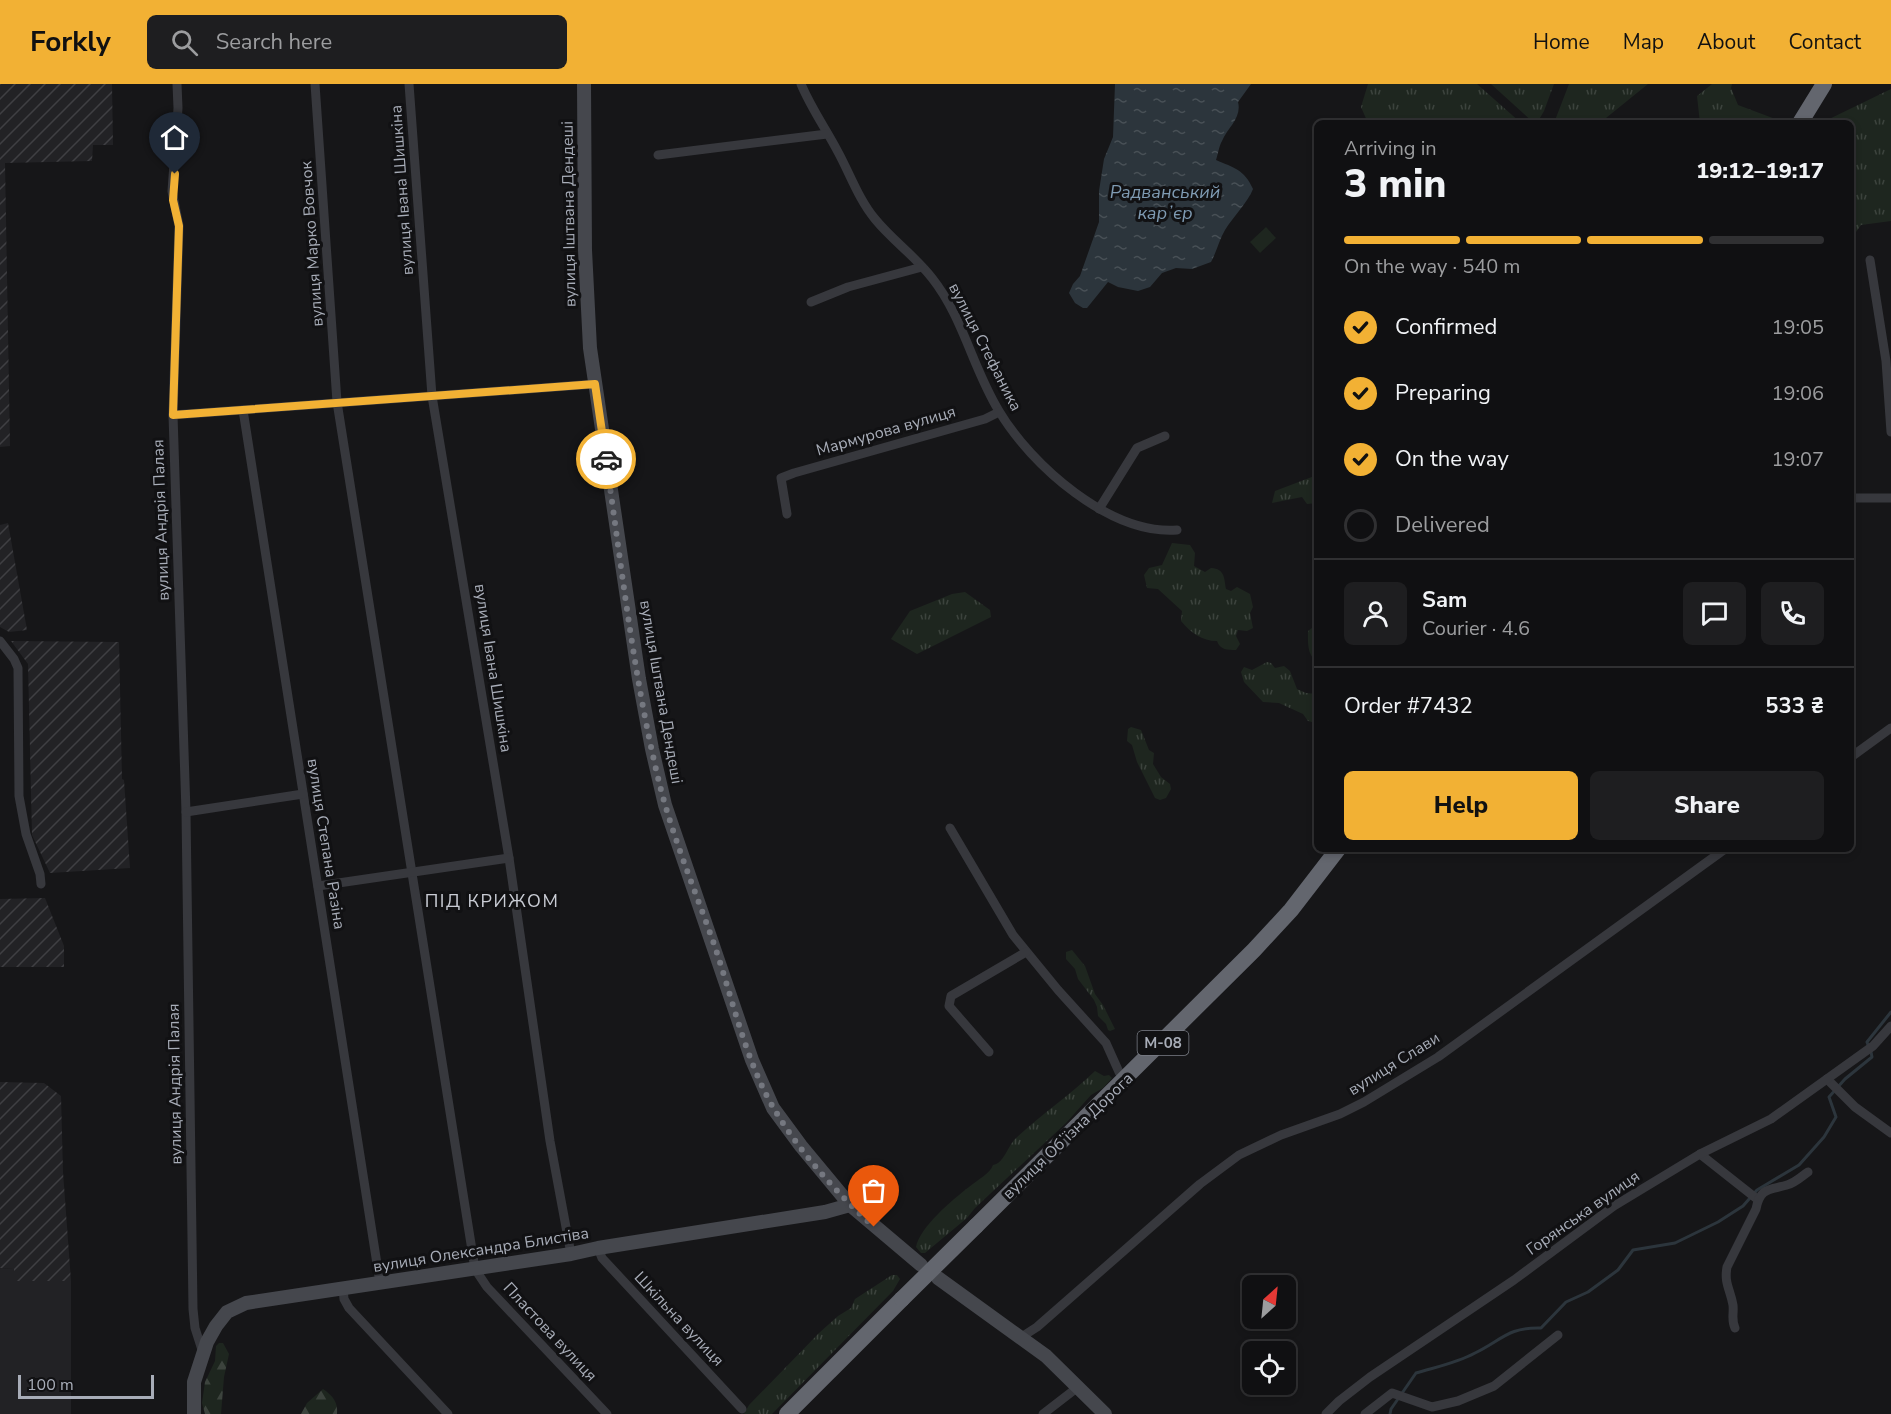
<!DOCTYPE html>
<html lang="en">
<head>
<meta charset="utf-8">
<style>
	:root { --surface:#101012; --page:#1e1e20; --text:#f1f3f6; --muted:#9c9d9f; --line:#303032; --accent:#f2b134 }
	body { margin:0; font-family:"Nunito Sans",sans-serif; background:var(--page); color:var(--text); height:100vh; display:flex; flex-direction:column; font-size:22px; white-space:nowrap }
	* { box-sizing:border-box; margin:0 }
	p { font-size:20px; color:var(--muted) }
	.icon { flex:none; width:33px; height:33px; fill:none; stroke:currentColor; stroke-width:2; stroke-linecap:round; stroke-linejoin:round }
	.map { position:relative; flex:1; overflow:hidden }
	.side { position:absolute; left:1314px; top:36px; width:540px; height:732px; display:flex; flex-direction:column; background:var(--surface); border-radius:9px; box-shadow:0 3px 9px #0003,0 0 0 2px var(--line) }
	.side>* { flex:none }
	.needle { width:39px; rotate:27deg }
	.controls { position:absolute; left:1242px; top:1191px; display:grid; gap:12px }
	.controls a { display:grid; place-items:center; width:54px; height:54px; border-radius:9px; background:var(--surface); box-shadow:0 3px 9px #0003,0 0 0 2px var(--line); font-size:30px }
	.scale { position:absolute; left:18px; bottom:15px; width:136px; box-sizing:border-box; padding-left:6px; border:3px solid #a8adb8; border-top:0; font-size:16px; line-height:21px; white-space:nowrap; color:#a8adb8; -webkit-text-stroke:4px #111113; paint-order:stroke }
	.pin { position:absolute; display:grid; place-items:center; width:51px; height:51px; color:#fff; margin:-62px -26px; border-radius:50% 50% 50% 0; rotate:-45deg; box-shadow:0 0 6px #0007 }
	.pin .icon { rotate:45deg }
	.courier { position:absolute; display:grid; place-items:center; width:60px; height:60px; margin:-30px; border:4px solid #f2b134; border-radius:50%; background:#fff; color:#222; box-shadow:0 2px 8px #0007 }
	.overview em { font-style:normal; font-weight:800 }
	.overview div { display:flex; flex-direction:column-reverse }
	.overview { display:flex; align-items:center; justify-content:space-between; height:102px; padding:0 30px }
	h1 { font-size:39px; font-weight:800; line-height:45px }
	.bar { display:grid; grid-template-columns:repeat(4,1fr); gap:9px 6px; align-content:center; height:72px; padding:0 30px }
	.bar i { height:8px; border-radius:4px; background:var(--line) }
	.bar .current { background:var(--accent) }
	.bar p { grid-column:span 4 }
	.line { display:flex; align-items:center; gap:15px; padding:0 30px; border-top:2px solid var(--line) }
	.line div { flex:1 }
	.round { display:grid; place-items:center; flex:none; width:63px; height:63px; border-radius:9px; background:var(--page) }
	ol { padding:0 30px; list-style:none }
	li { display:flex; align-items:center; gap:18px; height:66px }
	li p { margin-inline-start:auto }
	li .icon { padding:6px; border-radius:50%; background:var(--accent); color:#111; stroke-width:4 }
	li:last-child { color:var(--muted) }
	li i { width:33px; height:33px; border:3px solid var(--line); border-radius:50% }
	.action { display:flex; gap:12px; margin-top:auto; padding:12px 30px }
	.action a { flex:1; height:69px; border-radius:9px; background:var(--accent); color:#111; font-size:24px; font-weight:800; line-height:69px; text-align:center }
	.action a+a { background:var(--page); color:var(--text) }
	header { display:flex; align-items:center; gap:36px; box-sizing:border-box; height:84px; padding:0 30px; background:var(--accent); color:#111 }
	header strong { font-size:28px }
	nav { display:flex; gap:33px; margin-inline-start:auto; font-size:21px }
	.search { width:420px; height:54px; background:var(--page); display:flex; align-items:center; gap:15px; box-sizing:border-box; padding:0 21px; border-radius:9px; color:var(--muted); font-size:22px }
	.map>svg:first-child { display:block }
</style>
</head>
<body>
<header>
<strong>Forkly</strong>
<div class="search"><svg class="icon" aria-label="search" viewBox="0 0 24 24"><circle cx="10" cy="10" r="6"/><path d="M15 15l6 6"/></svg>Search here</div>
<nav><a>Home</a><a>Map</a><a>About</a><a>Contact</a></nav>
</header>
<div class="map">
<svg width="1891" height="1330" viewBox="0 0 1891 1330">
	<defs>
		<pattern id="industrial-furrows" width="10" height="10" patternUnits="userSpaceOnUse" patternTransform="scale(1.5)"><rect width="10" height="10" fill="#222225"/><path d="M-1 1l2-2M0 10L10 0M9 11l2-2" fill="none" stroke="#3f3f43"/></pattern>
		<pattern id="grass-tufts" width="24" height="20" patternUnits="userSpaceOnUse" patternTransform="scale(1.5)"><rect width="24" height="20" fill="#1e261f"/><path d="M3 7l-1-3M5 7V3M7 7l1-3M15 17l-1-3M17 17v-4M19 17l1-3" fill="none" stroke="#3c433d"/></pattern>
		<pattern id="forest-firs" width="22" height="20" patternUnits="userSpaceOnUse" patternTransform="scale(1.5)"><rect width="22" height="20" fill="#1e261f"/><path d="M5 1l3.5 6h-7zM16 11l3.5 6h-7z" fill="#3c433d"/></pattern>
		<pattern id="water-ripples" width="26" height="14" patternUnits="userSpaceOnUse" patternTransform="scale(1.5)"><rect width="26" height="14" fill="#2c353c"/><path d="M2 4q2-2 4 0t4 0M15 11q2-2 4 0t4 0" fill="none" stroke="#485056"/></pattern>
	</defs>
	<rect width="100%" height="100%" fill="#161618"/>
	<!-- built -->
	<polygon fill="#222225" points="0,1184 14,1185 14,1197 71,1197 71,1330 0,1330"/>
	<!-- industrial -->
	<g fill="url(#industrial-furrows)">
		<polygon points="0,0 112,0 113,61 93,61 92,77 5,79 10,362 0,363"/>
		<polygon points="8,439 27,546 9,548 0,543 0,441"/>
		<polygon points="11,557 119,558 122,695 124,696 130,784 50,789 32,751 28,580"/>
		<polygon points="45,814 64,862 64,883 0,883 0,815"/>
		<polygon points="0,998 44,999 61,1012 63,1088 71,1197 14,1197 14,1185 0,1184"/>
	</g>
	<!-- grass -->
	<g fill="url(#grass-tufts)">
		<polygon points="1368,0 1477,0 1521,39 1368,39 1361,23"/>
		<polygon points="1491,0 1554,0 1544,27 1537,39 1534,39"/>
		<polygon points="1569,0 1648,0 1606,34 1604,39 1554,39"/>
		<polygon points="1712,0 1732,0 1731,4 1738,21 1786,39 1700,39 1697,12"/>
		<polygon points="1891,5 1891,137 1861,141 1851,155 1851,39 1821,39"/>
		<polygon points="1317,391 1317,419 1307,420 1302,413 1272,419 1275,407"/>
		<path d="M1172,459L1190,461L1195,469L1194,482L1205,488L1211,484C1225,485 1224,494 1226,505L1231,507L1237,503L1250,510L1253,523L1250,529L1253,544L1247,547L1238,546L1236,552L1240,560L1236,566C1228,566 1220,566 1217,557C1202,557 1191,549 1181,537L1182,527L1158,505L1147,504L1144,491L1149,484L1162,481Z"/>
		<polygon points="965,508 990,526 991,533 917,570 891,555 910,527 952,510"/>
		<path d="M1312,544H1317V577C1307,572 1308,557 1308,547Z"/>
		<polygon points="1267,578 1271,579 1275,584 1284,582 1290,587 1297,605 1306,609 1317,610 1317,635 1312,638 1308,637 1303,630 1279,619 1263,618 1244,598 1241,588 1244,583 1252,586"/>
		<polygon points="1131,643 1141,646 1149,666 1154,669 1153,680 1161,693 1170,700 1171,705 1166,714 1160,716 1155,714 1137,678 1132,661 1127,657 1128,645"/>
		<polygon points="1072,866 1085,882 1095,910 1103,921 1115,945 1110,947 1108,946 1106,940 1098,932 1097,923 1094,916 1078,895 1075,885 1066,875 1066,868"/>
		<path d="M1095,987L1104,992L1109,991L1112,994L1103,1004L1091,1011L1066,1039L975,1124L967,1134L925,1169H921L916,1163C920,1143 952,1116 969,1103C977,1096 990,1090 993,1081C1004,1080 1008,1061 1016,1054C1042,1030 1070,1011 1095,987Z"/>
		<polygon points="892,1191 897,1191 900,1195 893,1207 772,1330 744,1330 749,1321 819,1249 838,1232 851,1224 855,1215"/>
	</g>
	<!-- forest -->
	<g fill="url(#forest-firs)">
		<polygon points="219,1259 223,1259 229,1270 224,1293 221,1330 205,1330 202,1319 205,1298 215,1277 216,1262"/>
		<path d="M323,1305C333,1312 338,1318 337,1330H301L307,1319Z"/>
	</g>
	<!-- pitch -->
	<polygon fill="#1e261f" points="1266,143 1276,154 1260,169 1250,158"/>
	<!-- water -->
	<path fill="url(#water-ripples)" d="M1115,0H1251L1238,18C1242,34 1228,43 1222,57C1219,62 1218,70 1216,76C1234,84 1244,85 1253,105C1248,118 1233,133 1225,146C1219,156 1217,167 1211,178L1192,185L1176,184L1162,189L1150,203L1138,207L1118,203L1108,198L1087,224H1083L1075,219L1069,209L1073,200L1080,192L1099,138V107L1104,75L1113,53Z"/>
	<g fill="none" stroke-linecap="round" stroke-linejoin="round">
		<!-- stream -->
		<g stroke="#2c353c" stroke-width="3">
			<polyline points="1868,961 1867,958 1891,928"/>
			<path d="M1390,1330L1391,1325L1416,1289C1436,1283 1457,1279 1475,1269C1502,1256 1508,1243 1541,1244L1566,1218L1588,1208L1618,1186L1633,1166L1675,1159L1718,1138L1743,1122L1757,1106L1799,1081L1824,1053L1836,1033L1829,1013L1845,995L1872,973L1871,968"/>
		</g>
		<!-- street -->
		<g stroke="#37383d" stroke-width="9">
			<polyline points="177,0 178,24 172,107 179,142 173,331 186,728 193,1225 195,1244 203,1269"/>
			<polyline points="315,0 337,318 475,1185 487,1203 607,1330"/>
			<polyline points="409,0 432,312 509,774 550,1057 571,1170"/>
			<path d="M801,0C811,24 826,45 838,68C850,90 859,116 875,135C892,156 915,172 932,194C963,233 973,285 999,327C1031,381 1110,451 1177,446"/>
			<polyline points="658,71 827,50"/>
			<polyline points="1870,176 1886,277 1891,348"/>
			<polyline points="811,218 848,203 922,183"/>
			<polyline points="243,326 380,1199"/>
			<polyline points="173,331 595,300"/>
			<polyline points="1851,414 1891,414"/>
			<polyline points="1099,425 1137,364 1165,352"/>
			<polyline points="787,430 781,394 794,389 985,335 999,328"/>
			<polyline points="0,557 14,575 18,584 19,712 26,750 40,790 41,800"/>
			<polyline points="1851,673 1891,644"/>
			<polyline points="186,728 303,710"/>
			<polyline points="950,744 1013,851 1058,906 1106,959 1119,988 1125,996"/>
			<polyline points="318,802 509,774"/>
			<polyline points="989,968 949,922 951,912 1026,868"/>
			<polyline points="1827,995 1855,1023 1891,1049"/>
			<polyline points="1700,1070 1757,1115"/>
			<polyline points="598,1164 602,1174 742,1325"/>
			<polyline points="343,1204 344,1215 349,1224 448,1330"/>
			<path d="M1735,1244C1731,1236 1734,1229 1733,1221C1730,1205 1724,1199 1727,1183L1756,1125C1760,1103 1770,1106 1787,1101C1795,1099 1802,1092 1808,1088"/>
			<polyline points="1020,1254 1037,1243 1200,1100 1239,1071 1281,1051 1340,1030 1364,1018 1438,973 1725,765"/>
			<polyline points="1043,1330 1078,1303"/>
			<polyline points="1326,1330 1339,1317 1370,1293 1514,1196 1614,1122 1700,1070 1771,1035 1873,962 1891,942"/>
			<polyline points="1365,1330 1392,1309 1432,1323 1458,1317 1494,1302 1558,1251"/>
		</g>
		<!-- secondary -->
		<g stroke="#45474d" stroke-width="14">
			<polyline points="584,0 585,166 590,264 639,595 652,665 665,721 752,976 773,1024 801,1062 850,1121 921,1181"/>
			<polyline points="938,1194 1046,1272 1105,1330"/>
			<polyline points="194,1330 194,1298 207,1258 216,1242 227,1228 246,1219 571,1170 598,1164 825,1128 850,1121"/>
		</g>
		<!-- highway -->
		<g stroke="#63666e" stroke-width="16">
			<polyline points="1800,39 1824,0"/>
			<polyline points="976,1142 1254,866 1291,826 1338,765"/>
			<polyline points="787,1330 902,1215"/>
		</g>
		<!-- highway-bridge -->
		<polyline stroke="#63666e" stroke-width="16" points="902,1215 976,1142"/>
	</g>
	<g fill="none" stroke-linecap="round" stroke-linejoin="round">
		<!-- done -->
		<path stroke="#757880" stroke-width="6" stroke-dasharray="0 10.8" d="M606,375C622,485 634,598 661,706C675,759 696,809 714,860C730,907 741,957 762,1002C785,1052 833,1106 874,1143"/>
		<!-- route -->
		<polyline stroke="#f2b134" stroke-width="8" points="175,90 173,116 179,142 173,331 595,300 606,375"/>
	</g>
	<g text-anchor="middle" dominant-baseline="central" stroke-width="6" stroke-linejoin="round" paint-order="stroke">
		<!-- shield labels -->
		<rect fill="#111113" stroke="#7b7e86" stroke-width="1.5" x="1137.5" y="947" width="51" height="24" rx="4.5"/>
		<g font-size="15" font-weight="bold" fill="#a8adb8">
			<text x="1163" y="959">М-08</text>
		</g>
		<!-- street labels -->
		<g font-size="16" fill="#a8adb8" stroke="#111113">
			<text transform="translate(402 106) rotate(-94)">вулиця Івана Шишкіна</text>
			<text transform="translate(569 130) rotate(-91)">вулиця Іштвана Дендеші</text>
			<text transform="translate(312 160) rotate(-94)">вулиця Марко Вовчок</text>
			<text transform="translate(985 263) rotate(63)">вулиця Стефаника</text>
			<text transform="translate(886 347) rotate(-16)">Мармурова вулиця</text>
			<text transform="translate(161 436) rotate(-92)">вулиця Андрія Палая</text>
			<text transform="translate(493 584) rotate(81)">вулиця Івана Шишкіна</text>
			<text transform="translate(661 608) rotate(80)">вулиця Іштвана Дендеші</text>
			<text transform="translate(326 760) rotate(81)">вулиця Степана Разіна</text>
			<text transform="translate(1394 980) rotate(-32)">вулиця Слави</text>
			<text transform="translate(175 1000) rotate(-91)">вулиця Андрія Палая</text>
			<text transform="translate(1068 1052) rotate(-44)">вулиця Обʼїзна Дорога</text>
			<text transform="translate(1583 1129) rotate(-35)">Горянська вулиця</text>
			<text transform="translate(481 1166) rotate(-9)">вулиця Олександра Блистіва</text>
			<text transform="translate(679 1235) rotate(47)">Шкільна вулиця</text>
			<text transform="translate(550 1248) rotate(47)">Пластова вулиця</text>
		</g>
		<!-- water labels -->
		<g font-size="18" font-style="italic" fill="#7f9bb3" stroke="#111113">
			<text x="1165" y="108">Радванський<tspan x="1165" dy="21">карʼєр</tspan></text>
		</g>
		<!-- neighbourhood labels -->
		<g font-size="18" letter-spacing="1.5" fill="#c9ccd4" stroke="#111113">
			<text x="492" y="817">ПІД КРИЖОМ</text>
		</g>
	</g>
</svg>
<div class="controls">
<a><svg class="needle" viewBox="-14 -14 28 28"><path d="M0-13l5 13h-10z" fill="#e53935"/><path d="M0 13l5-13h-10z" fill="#9c9d9f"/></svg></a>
<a><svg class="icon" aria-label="locate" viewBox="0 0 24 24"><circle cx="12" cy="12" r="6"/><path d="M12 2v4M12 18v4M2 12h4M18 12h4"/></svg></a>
</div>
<div class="scale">100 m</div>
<div class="pin" style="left:874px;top:1143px;background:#ea580c"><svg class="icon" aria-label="bag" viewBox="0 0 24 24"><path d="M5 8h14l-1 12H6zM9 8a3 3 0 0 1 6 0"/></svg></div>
<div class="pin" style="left:175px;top:90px;background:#1f2937"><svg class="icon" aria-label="home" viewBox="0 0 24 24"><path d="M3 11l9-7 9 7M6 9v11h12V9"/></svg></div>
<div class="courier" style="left:606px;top:375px"><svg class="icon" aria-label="car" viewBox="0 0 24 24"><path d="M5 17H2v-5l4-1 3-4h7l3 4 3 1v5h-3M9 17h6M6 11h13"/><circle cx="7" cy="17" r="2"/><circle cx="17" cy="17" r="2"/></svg></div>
<section class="side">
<div class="overview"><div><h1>3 min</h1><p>Arriving in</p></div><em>19:12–19:17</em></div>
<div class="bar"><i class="current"></i><i class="current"></i><i class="current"></i><i></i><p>On the way · 540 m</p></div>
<ol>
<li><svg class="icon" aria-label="check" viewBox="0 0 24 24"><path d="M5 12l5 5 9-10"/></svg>Confirmed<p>19:05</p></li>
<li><svg class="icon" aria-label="check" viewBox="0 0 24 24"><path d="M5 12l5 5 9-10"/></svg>Preparing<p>19:06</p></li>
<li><svg class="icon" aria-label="check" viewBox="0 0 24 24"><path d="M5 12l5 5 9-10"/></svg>On the way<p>19:07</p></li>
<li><i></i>Delivered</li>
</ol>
<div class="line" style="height:108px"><a class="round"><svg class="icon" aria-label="person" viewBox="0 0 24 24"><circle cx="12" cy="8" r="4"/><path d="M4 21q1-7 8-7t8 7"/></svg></a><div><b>Sam</b><p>Courier · 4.6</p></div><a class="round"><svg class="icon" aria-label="chat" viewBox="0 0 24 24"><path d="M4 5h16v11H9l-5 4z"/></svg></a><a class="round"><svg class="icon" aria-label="phone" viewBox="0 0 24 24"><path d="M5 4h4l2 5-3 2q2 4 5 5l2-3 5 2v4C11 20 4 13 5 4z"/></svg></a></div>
<div class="line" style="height:78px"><div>Order #7432</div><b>533 ₴</b></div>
<div class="action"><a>Help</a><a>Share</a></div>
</section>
</div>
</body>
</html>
